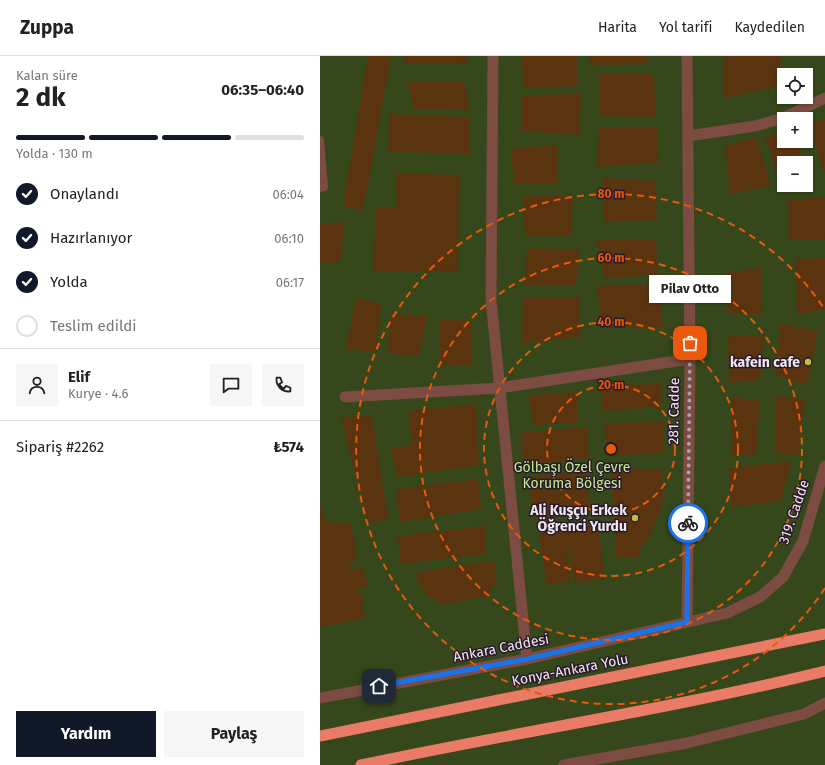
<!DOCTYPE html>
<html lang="tr">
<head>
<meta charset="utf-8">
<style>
	:root { --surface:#fff; --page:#f6f6f6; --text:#222; --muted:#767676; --line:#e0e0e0; --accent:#111827 }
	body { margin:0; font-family:"Fira Sans",sans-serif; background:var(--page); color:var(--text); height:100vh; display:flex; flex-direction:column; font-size:15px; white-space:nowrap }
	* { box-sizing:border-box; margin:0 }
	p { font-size:13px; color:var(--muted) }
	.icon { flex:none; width:22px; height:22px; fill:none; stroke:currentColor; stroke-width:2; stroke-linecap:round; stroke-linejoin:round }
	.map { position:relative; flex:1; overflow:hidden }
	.side { display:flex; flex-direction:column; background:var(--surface); width:320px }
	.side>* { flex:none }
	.fabs { position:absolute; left:457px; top:12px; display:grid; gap:8px }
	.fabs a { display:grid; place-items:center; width:36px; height:36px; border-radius:0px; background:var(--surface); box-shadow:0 1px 3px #0004; font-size:20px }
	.pin { position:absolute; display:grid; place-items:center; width:34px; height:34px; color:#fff; margin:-17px; border-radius:8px; box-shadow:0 2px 6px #0006 }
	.courier { position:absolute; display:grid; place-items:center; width:40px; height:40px; margin:-20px; border:3px solid #1a73e8; border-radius:50%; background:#fff; color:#222; box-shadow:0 1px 5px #0007 }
	.bubble { position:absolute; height:28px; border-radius:0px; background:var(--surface); box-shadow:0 1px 3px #0004; font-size:13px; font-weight:700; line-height:28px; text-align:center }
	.headline em { font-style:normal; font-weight:700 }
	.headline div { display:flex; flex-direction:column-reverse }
	.headline { display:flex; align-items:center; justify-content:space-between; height:68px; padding:0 16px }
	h1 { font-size:26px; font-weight:700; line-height:30px }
	.bar { display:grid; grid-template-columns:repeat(4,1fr); gap:6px 4px; align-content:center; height:48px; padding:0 16px }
	.bar i { height:5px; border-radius:3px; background:var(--line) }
	.bar .current { background:var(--accent) }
	.bar p { grid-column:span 4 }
	.line { display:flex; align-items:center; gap:10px; padding:0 16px; border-top:1px solid var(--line) }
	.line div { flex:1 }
	.round { display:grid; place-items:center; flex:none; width:42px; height:42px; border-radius:0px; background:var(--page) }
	ol { padding:0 16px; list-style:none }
	li { display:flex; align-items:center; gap:12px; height:44px }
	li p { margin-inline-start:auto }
	li .icon { padding:4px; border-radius:50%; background:var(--accent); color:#fff; stroke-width:4 }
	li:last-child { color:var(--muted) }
	li i { width:22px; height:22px; border:2px solid var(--line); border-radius:50% }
	.button { display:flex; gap:8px; margin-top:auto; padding:8px 16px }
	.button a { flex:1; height:46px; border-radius:0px; background:var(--accent); color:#fff; font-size:16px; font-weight:700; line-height:46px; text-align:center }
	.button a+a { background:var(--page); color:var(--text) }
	header { display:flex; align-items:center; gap:24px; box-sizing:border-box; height:56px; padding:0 20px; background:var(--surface); border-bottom:1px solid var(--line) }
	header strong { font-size:19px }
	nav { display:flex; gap:22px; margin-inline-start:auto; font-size:14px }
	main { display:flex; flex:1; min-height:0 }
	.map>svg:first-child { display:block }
</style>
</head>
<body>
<header>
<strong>Zuppa</strong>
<nav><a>Harita</a><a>Yol tarifi</a><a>Kaydedilen</a></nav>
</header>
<main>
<section class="side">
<div class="headline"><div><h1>2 dk</h1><p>Kalan süre</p></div><em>06:35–06:40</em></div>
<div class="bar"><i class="current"></i><i class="current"></i><i class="current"></i><i></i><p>Yolda · 130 m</p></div>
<ol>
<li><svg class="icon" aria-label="check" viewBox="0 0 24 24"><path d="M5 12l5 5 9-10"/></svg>Onaylandı<p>06:04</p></li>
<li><svg class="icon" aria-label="check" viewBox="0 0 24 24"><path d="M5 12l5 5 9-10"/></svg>Hazırlanıyor<p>06:10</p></li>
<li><svg class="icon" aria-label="check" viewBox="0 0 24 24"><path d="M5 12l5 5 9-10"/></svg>Yolda<p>06:17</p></li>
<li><i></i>Teslim edildi</li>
</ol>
<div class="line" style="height:72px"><a class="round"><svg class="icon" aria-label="person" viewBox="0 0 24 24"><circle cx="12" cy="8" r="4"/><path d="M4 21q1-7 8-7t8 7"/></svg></a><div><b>Elif</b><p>Kurye · 4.6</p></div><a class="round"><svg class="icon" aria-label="chat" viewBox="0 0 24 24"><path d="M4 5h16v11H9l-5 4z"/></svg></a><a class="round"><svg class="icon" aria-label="phone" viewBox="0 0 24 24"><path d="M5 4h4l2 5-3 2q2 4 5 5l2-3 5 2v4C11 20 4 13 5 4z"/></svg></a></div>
<div class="line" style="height:52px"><div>Sipariş #2262</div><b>₺574</b></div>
<div class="button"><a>Yardım</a><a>Paylaş</a></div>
</section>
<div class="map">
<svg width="505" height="709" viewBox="0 0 505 709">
	<rect width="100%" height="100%" fill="#291b2a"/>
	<!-- green -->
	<path fill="#36481b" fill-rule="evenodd" d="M0,0H505V709H0ZM464,19H486V41H464ZM464,63H486V85H464ZM464,107H486V129H464Z"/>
	<!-- building -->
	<g fill="#5a340f">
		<polygon points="48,0 71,0 43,155 23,150"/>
		<polygon points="85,0 147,0 147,8 84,7"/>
		<polygon points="201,0 257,0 257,30 204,32"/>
		<polygon points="270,0 328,0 328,8 270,9"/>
		<polygon points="404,0 462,0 462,30 404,42"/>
		<polygon points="280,18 334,18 336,61 279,60"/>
		<polygon points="87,25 144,25 149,54 94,53"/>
		<polygon points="261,38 259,79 202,75 202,39"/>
		<polygon points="69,58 149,61 150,98 68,96"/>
		<polygon points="505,63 505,118 489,68"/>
		<polygon points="279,72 337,72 338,107 277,111"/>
		<polygon points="464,76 464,85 478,85 484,107 464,107 463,129 445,81"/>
		<polygon points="436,81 451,130 410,138 405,90"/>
		<polygon points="237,89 238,127 194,128 191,93"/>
		<polygon points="76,117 139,119 138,216 53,215 56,152 77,151"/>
		<polygon points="283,122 336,125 337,164 284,166"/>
		<polygon points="203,139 253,139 251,180 205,180"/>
		<polygon points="505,141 505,184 469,183 468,144"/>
		<polygon points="25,166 20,206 0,207 0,168"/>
		<polygon points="277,184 336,184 338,219 285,222"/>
		<polygon points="207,192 259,194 256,229 205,229"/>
		<polygon points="505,202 505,253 477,259 476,203"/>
		<polygon points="441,212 442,259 407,257 405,217"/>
		<polygon points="339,228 343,271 282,272 277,230"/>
		<polygon points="36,242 61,248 56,296 26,293"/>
		<polygon points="203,242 260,242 260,281 202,287"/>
		<polygon points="71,258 107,260 99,300 67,297"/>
		<polygon points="119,263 152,265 151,309 119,310"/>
		<polygon points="460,267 498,275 487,329 456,319"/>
		<polygon points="408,279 444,279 440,324 409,327"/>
		<polygon points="342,328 340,351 283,355 281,329"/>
		<polygon points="257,336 257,367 213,369 209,339"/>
		<polygon points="456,340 485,344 478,399 456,398"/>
		<polygon points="411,341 440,345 436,398 411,401"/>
		<polygon points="156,348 159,409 77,421 71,392 92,389 88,355"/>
		<polygon points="52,360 68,464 48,466 21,361"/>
		<polygon points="344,366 344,398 288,399 284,367"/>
		<polygon points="267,371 269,402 204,410 200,377"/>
		<polygon points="471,405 461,445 412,451 408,412"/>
		<polygon points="342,413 343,440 341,453 328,483 320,494 319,501 296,502 291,414"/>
		<polygon points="265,415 271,455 215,463 207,422"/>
		<polygon points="158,423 161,453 80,466 76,433"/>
		<polygon points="0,449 2,450 5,466 31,467 37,503 30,506 31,514 43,511 48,532 38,532 39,539 44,539 44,563 0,571"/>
		<polygon points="279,469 284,523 255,527 246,477 250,526 227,529 219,477"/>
		<polygon points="165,470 166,498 80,508 78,480"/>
		<polygon points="174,505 177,525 166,540 119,549 114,541 106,541 103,532 99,530 97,516"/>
	</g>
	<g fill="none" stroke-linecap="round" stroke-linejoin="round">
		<!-- service -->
		<polyline stroke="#7c4c42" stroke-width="8" points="0,84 4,131 0,132"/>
		<!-- minor -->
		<g stroke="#7c4c42" stroke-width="11">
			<polyline points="173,0 171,244 207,603"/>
			<polyline points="368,80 435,70 463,62 505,42"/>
			<polyline points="25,341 179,332 370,303"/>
		</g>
		<!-- tertiary -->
		<g stroke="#7c4c42" stroke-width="11">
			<polyline points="367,566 370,303 367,0"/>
			<polyline points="0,642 207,603 407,557 440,541 463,521 483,485 505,410"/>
			<polyline points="244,709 367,687 484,658 505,647"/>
		</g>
		<!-- trunk -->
		<g stroke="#e97b67" stroke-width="11">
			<polyline points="0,680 505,578"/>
			<path d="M41,709C195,676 352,653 505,615"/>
		</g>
	</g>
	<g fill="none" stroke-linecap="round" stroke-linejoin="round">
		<!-- done -->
		<polyline stroke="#aba0ab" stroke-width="4" stroke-dasharray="0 7.2" points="368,467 370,287"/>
		<!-- route -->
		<polyline stroke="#1a73e8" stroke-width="5" points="59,630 207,603 367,566 368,467"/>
	</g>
	<!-- distance rings -->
	<g fill="none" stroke="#e8590c" stroke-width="2" stroke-dasharray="7 5">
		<circle cx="291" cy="393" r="64"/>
		<circle cx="291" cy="393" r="127"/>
		<circle cx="291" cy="393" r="191"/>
		<path d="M505 532A255 255 0 1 1 505 254"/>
	</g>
	<!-- markers -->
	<g fill="#c1bd40" stroke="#291b2a" stroke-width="1.5">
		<circle cx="488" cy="306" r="4"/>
		<circle cx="315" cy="462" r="4"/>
	</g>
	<g text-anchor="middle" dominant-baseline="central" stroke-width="3" stroke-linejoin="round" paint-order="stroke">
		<!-- poi labels -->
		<g font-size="14" font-weight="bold" fill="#f1e7f1" stroke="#291b2a" text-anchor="end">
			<text x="480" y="306">kafein cafe</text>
			<text x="307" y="454">Ali Kuşçu Erkek<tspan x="307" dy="16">Öğrenci Yurdu</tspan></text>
		</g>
		<!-- street labels -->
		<g font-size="14" fill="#f1e7f1" stroke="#291b2a">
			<text transform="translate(354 355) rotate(-89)">281. Cadde</text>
			<text transform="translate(474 456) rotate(-71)">319. Cadde</text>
			<text transform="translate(181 592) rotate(-11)">Ankara Caddesi</text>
			<text transform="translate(250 614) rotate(-11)">Konya-Ankara Yolu</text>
		</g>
		<!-- park labels -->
		<g font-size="14" fill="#c4eb92" stroke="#291b2a">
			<text x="252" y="411">Gölbaşı Özel Çevre<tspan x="252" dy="16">Koruma Bölgesi</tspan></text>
		</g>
	</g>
	<circle cx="291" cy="393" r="6" fill="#e8590c" stroke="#291b2a" stroke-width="2"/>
	<g font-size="12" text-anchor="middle" font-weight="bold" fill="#e8590c" stroke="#291b2a" stroke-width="3" stroke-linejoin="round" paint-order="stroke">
		<text x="291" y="142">80 m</text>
		<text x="291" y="206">60 m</text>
		<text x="291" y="270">40 m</text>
		<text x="291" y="333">20 m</text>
	</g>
</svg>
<div class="fabs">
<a><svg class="icon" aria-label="locate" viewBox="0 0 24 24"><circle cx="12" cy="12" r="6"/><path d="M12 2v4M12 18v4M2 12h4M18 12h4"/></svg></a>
<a>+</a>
<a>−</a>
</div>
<div class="pin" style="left:370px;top:287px;background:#ea580c"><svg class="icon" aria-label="bag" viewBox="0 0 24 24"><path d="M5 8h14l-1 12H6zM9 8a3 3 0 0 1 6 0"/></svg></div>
<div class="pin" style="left:59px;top:630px;background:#1f2937"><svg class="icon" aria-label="home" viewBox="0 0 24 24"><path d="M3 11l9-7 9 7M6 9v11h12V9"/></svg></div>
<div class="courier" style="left:368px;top:467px"><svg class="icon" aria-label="bike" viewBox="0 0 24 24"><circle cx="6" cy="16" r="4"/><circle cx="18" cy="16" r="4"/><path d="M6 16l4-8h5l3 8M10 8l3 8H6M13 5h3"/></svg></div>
<div class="bubble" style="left:329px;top:219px;width:82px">Pilav Otto</div>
</div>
</main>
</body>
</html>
